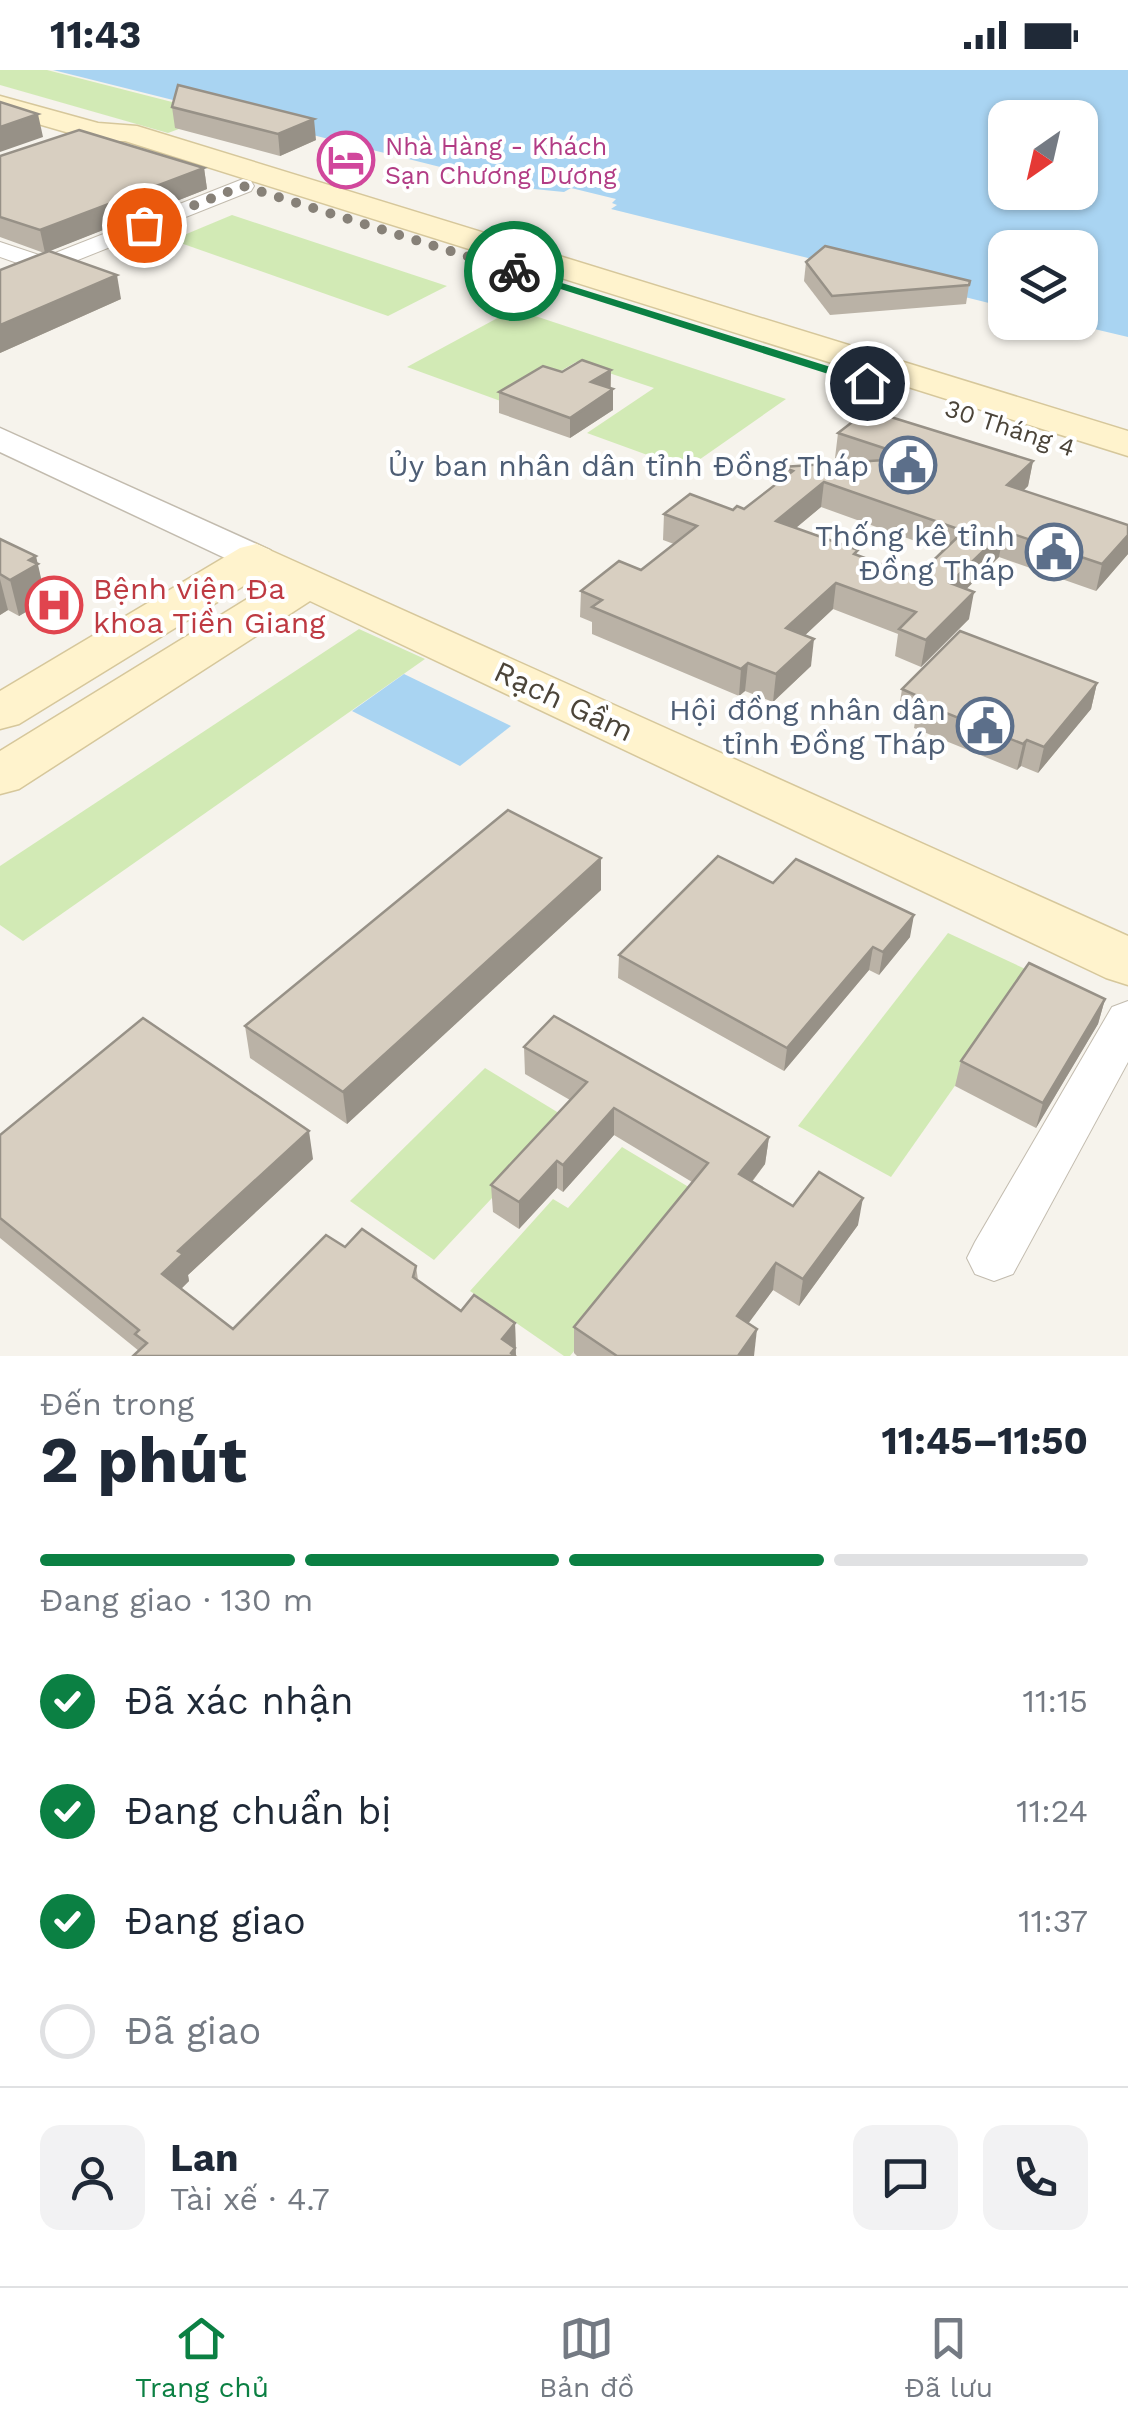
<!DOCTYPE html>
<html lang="vi">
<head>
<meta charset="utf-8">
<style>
	:root { --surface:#fff; --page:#f2f2f3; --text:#1f2937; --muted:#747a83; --line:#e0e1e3; --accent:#0b8043 }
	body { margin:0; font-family:"Work Sans",sans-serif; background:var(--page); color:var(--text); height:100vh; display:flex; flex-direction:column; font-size:38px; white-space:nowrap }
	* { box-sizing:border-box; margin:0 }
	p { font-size:32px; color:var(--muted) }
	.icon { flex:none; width:55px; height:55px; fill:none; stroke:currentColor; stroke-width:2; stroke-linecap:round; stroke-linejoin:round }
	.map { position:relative; height:1286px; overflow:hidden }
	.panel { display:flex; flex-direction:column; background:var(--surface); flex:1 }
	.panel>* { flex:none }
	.needle { width:65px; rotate:214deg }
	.tools { position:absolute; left:988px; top:30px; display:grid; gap:20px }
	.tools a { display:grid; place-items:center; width:110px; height:110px; border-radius:20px; background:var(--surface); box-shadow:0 2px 8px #0004; font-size:50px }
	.pin { position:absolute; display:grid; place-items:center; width:85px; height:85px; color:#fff; margin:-42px; border:5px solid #fff; border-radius:50%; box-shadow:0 2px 10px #0007 }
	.courier { position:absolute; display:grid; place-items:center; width:100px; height:100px; margin:-50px; border:8px solid #0b8043; border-radius:50%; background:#fff; color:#222; box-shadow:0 2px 12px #0007 }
	.head em { font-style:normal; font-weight:700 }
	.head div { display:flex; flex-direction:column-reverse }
	.head { display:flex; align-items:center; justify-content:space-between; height:170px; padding:0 40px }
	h1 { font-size:65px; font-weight:700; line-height:75px }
	.bar { display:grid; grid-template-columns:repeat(4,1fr); gap:15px 10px; align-content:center; height:120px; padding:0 40px }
	.bar i { height:12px; border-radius:8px; background:var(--line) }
	.bar .current { background:var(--accent) }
	.bar p { grid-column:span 4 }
	.line { display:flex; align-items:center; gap:25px; padding:0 40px; border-top:2px solid var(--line) }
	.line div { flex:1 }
	.round { display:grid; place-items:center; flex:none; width:105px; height:105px; border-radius:20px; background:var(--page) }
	ol { padding:0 40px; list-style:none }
	li { display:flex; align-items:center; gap:30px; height:110px }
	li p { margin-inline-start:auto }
	li .icon { padding:10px; border-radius:50%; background:var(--accent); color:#fff; stroke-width:4 }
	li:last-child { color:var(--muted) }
	li i { width:55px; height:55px; border:5px solid var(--line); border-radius:50% }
	.status { display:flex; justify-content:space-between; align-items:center; height:70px; padding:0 50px; background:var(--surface); direction:ltr }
	.status svg { height:28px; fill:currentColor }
	.tab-bar { display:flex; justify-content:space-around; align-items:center; height:140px; border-top:2px solid var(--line); background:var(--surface); font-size:28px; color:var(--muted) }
	.tab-bar a { display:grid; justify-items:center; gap:5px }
	.tab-bar .current { color:var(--accent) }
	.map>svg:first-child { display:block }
</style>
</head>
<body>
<div class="status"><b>11:43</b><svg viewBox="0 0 49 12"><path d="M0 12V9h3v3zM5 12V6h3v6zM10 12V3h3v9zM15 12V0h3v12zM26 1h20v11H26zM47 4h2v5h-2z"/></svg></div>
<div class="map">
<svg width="1128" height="1286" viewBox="0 0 1128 1286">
	<rect width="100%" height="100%" fill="#f6f3ec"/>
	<!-- green -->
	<g fill="#d2eab5">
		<polygon points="0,0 47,0 219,44 168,63 0,15"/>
		<polygon points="232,145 447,216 388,246 172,170"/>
		<polygon points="514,239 786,329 686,399 587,363 654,318 576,292 506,333 407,297"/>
		<polygon points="359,559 425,589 23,871 0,855 0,796"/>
		<polygon points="948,863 1034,903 891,1107 798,1056"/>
		<polygon points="485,998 567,1048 434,1190 350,1131"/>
		<polygon points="622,1077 702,1125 570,1286 564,1286 470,1221 553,1129 568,1138"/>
	</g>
	<!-- water -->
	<g fill="#a9d4f2" fill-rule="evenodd">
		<path d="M53,0H1128V267L1069,253L1080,252V178H1005V237L611,139L617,135L612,133L616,129L571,118L564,122L524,118ZM1005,48H1080V122H1005Z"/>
		<polygon points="404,604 511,656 460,696 352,641"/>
	</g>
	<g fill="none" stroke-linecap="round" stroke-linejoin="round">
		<!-- minor casing -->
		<g stroke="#c2bbae" stroke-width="2">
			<g id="minor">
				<polygon points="243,109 251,111 254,116 251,121 0,221 0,204 23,195 0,187 0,172 45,187"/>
				<polygon points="1128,931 1128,992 1013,1204 994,1211 975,1204 967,1188 975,1172 1112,937"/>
			</g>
		</g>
		<!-- tertiary casing -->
		<g stroke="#c2bbae" stroke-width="3">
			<g id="tertiary">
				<path d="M559,188L569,191L574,197C564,211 543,218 526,214L522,208L526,202Z"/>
				<polygon points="0,358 270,480 276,488 270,496 256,500 242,496 0,382"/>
			</g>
		</g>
		<!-- secondary casing -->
		<g stroke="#d6c79b" stroke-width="3">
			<g id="secondary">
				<polygon points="0,26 98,53 137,56 1128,361 1128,386 125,71 97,71 0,43"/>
				<polygon points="256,474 1128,866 1128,915 1106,908 310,531 19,719 0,724 0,681 273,513 258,507 19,654 0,659 0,621 240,478"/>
			</g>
		</g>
		<!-- minor -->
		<use href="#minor" fill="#fff" fill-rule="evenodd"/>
		<!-- tertiary -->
		<use href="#tertiary" fill="#fff" fill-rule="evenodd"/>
		<!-- secondary -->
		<use href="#secondary" fill="#fff3cd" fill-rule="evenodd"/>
	</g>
	<!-- wall -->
	<g fill="#bab2a6" fill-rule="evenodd">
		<polygon points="172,37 316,70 280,86 175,58"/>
		<polygon points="0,86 204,98 207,119 49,181 121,229 0,283 0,200 44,183 0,167"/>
		<polygon points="806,192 969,215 966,234 830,245 804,211"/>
		<polygon points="611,300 611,319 613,319 613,340 570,368 499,343 499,322 562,302"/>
		<path d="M838,363L1033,391L1028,416L1023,421L1128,455V484L1096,521L999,487L966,519L969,549L921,597L895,586L898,564L833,539L805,565L811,596L773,632L745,621L739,626L592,564V552L580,547L581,521L641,500L674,474L663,470L664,444L744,439L781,410L782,397L849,392L835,388ZM821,437L943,481L916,507L858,486L796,458Z"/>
		<polygon points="0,469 37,493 46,530 19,546 8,540 0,545"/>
		<polygon points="1097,613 1091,639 1038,703 1021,696 1017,700 914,658 915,652 898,645 902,619"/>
		<polygon points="601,788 601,820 347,1054 250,988 245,956"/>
		<polygon points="773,813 910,867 879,905 869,900 784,1001 618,908 619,885"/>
		<polygon points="1105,929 1098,954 1036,1058 955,1016 961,991"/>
		<polygon points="524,977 769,1067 765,1094 752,1112 793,1136 858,1155 799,1236 773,1220 748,1253 754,1286 577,1286 574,1283 574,1257 692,1112 614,1065 563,1122 557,1118 519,1159 493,1142 491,1115 570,1030 525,1004"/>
		<polygon points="0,1065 313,1089 188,1205 189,1211 181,1219 233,1259 345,1177 416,1196 418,1210 461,1241 515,1253 516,1280 139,1281 0,1168"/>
	</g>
	<!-- shaded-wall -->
	<g fill="#979187">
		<polygon points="38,44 43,67 0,82 0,57"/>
		<polygon points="314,49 316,70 280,86 278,64"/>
		<polygon points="204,98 207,119 45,183 40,160"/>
		<polygon points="117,205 121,229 0,283 0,255"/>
		<polygon points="611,300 610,320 591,312"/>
		<polygon points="613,319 613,340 570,368 570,348"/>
		<polygon points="1033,391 1028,416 1002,441 1007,415"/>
		<polygon points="824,412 821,437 774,476 776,451"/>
		<polygon points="1004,461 999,487 945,540 950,513"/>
		<polygon points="1128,465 1128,484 1096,521 1102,494"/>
		<polygon points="36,486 46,530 19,546 10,510 29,490"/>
		<polygon points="0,509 8,540 0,545"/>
		<polygon points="836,513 833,539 784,585 786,558"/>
		<polygon points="974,522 969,549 921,597 926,570"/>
		<polygon points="814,569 811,596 773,632 776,604"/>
		<polygon points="748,593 745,621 739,626 741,599"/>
		<polygon points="1097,613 1091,639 1038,703 1044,677"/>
		<polygon points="1027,670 1021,696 1017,700 1023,674"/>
		<polygon points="601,788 601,820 347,1054 343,1022"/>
		<polygon points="914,845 910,867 879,905 883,882"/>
		<polygon points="873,877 869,900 784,1001 787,978"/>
		<polygon points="1105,929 1098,954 1036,1058 1043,1033"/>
		<polygon points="614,1038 614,1065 563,1122 563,1095"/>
		<polygon points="309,1061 313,1089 188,1205 189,1211 169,1231 162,1204 178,1181"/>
		<polygon points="769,1067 765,1094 736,1132 739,1104"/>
		<polygon points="557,1091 557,1118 519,1159 519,1132"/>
		<polygon points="863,1128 858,1155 799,1236 803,1209"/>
		<polygon points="776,1193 773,1220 734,1273 737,1246"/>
		<polygon points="515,1253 516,1286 503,1286 502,1269"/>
		<polygon points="757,1259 754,1286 738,1286"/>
	</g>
	<!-- building -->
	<g fill="#d8cfc1" stroke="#979187" stroke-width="2.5" fill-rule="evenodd">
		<polygon points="178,15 314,49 278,64 172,37"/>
		<polygon points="0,32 38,44 0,57"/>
		<polygon points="79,60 204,98 40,160 0,147 0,86"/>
		<polygon points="825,176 970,211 969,215 832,226 806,192"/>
		<polygon points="49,181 117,205 0,255 0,200"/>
		<polygon points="582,290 611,300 591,312 613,319 570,348 499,322 543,296 562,302"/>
		<path d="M868,340L1033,391L1007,415L1128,455V465L1102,494L1004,461L950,513L974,522L926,570L899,559L916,542L836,513L786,558L814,569L776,604L748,593L741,599L592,537L602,530L581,521L619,491L641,500L697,456L664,444L690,424L733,440L737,436L744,439L793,401L782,397L914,388L838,363ZM824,412L964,461L916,507L854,484L858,480L776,451Z"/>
		<polygon points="0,469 36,486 29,490 38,494 10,510 0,504"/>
		<polygon points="960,561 1097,613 1044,677 1027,670 1023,674 919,632 922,628 902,619"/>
		<polygon points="508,740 601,788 343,1022 245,956"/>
		<polygon points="718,786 773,813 796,789 914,845 883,882 873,877 787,978 619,885"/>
		<polygon points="1029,893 1105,929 1043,1033 961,991"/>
		<polygon points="554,946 769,1067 739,1104 793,1136 819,1102 863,1128 803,1209 776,1193 737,1246 757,1259 738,1286 617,1286 574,1257 708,1093 614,1038 563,1095 557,1091 519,1132 491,1115 587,1012 524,977"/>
		<polygon points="143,948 309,1061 178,1181 183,1184 162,1204 233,1259 326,1165 345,1177 362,1159 416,1196 413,1207 461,1241 474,1225 515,1253 502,1269 515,1278 511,1283 515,1286 133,1286 147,1273 135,1264 139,1260 0,1148 0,1065"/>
	</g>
	<!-- route -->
	<polygon fill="#0b8043" points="514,198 872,310 873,313 863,315 510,203"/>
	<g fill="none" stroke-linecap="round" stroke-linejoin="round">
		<!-- done -->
		<polyline stroke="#878178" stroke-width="10" stroke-dasharray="0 18" points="144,155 243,116 514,201"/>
	</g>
	<!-- icons -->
	<defs>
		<g id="hotel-ring" transform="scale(2.875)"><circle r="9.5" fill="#fff" stroke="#d1479c" stroke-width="1.5"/><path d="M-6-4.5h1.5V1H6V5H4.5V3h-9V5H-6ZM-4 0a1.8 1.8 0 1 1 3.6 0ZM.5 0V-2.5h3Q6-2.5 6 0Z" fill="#d1479c"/></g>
		<g id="civic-ring" transform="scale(2.875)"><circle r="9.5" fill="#fff" stroke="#5c6f8a" stroke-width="1.5"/><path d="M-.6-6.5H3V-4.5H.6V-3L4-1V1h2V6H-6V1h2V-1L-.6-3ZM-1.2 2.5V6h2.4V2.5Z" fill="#5c6f8a"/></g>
		<g id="hospital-ring" transform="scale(2.875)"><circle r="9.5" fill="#fff" stroke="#e0444e" stroke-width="1.5"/><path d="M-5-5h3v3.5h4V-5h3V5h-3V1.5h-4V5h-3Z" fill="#e0444e"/></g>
	</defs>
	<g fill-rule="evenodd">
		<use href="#hotel-ring" x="346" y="90"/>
		<use href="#civic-ring" x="908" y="395"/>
		<use href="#civic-ring" x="1054" y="482"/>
		<use href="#hospital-ring" x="54" y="535"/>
		<use href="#civic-ring" x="985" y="656"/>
	</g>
	<g text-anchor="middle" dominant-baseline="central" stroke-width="8" stroke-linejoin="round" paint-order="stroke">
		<!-- far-hotel labels -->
		<g font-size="25" fill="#b23c85" stroke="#fff" text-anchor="start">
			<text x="385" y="76">Nhà Hàng - Khách<tspan x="385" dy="29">Sạn Chương Dương</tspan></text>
		</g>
		<!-- far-street labels -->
		<g font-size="25" fill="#4b4439" stroke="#fff">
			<text transform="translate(1010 358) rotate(18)">30 Tháng 4</text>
		</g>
		<!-- service labels -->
		<g font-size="30" fill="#4e5e75" stroke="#fff" text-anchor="end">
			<text x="869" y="395">Ủy ban nhân dân tỉnh Đồng Tháp</text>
			<text x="1015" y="465">Thống kê tỉnh<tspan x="1015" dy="34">Đồng Tháp</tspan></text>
			<text x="946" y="639">Hội đồng nhân dân<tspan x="946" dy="34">tỉnh Đồng Tháp</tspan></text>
		</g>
		<!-- health labels -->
		<g font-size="30" fill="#be3a42" stroke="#fff" text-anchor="start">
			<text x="93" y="518">Bệnh viện Đa<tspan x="93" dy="34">khoa Tiền Giang</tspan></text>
		</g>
		<!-- street labels -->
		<g font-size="30" fill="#4b4439" stroke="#fff">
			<text transform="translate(564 631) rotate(25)">Rạch Gầm</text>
		</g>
	</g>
</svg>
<div class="tools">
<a><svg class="needle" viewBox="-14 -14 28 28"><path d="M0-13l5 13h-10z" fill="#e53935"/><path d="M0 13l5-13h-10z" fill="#747a83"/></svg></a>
<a><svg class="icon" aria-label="layers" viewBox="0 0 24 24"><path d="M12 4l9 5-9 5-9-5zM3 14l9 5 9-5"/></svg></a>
</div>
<div class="pin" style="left:144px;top:155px;background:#ea580c"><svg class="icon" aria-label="bag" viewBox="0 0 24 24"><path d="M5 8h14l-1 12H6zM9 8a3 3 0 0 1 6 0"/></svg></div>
<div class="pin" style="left:867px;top:313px;background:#1f2937"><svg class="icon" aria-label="home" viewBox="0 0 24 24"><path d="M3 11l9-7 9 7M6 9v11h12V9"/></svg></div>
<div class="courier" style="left:514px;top:201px"><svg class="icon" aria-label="bike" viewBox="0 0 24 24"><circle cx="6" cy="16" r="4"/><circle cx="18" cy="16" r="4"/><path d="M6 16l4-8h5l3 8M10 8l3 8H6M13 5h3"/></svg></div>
</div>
<section class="panel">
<div class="head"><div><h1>2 phút</h1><p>Đến trong</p></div><em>11:45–11:50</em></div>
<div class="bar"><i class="current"></i><i class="current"></i><i class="current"></i><i></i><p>Đang giao · 130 m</p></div>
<ol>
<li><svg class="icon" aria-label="check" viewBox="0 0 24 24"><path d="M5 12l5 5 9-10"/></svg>Đã xác nhận<p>11:15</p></li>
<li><svg class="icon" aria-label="check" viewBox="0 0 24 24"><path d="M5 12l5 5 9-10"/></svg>Đang chuẩn bị<p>11:24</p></li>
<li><svg class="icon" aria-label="check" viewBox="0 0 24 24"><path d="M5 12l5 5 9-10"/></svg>Đang giao<p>11:37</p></li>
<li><i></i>Đã giao</li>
</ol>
<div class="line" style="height:180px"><a class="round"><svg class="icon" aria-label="person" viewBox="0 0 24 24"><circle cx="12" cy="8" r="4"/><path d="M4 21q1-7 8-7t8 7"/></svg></a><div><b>Lan</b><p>Tài xế · 4.7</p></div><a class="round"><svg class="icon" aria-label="chat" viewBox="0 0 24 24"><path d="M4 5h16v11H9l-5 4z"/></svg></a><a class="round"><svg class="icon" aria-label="phone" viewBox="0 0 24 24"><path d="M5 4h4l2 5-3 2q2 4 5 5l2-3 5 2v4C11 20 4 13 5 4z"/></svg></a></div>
</section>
<nav class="tab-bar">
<a class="current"><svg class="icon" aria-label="home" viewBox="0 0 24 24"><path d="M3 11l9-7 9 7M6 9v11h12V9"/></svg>Trang chủ</a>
<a><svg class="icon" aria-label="map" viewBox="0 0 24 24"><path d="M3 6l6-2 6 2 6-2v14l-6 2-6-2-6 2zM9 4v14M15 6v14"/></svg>Bản đồ</a>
<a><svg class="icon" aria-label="saved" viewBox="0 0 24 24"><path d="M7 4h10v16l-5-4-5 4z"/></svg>Đã lưu</a>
</nav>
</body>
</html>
